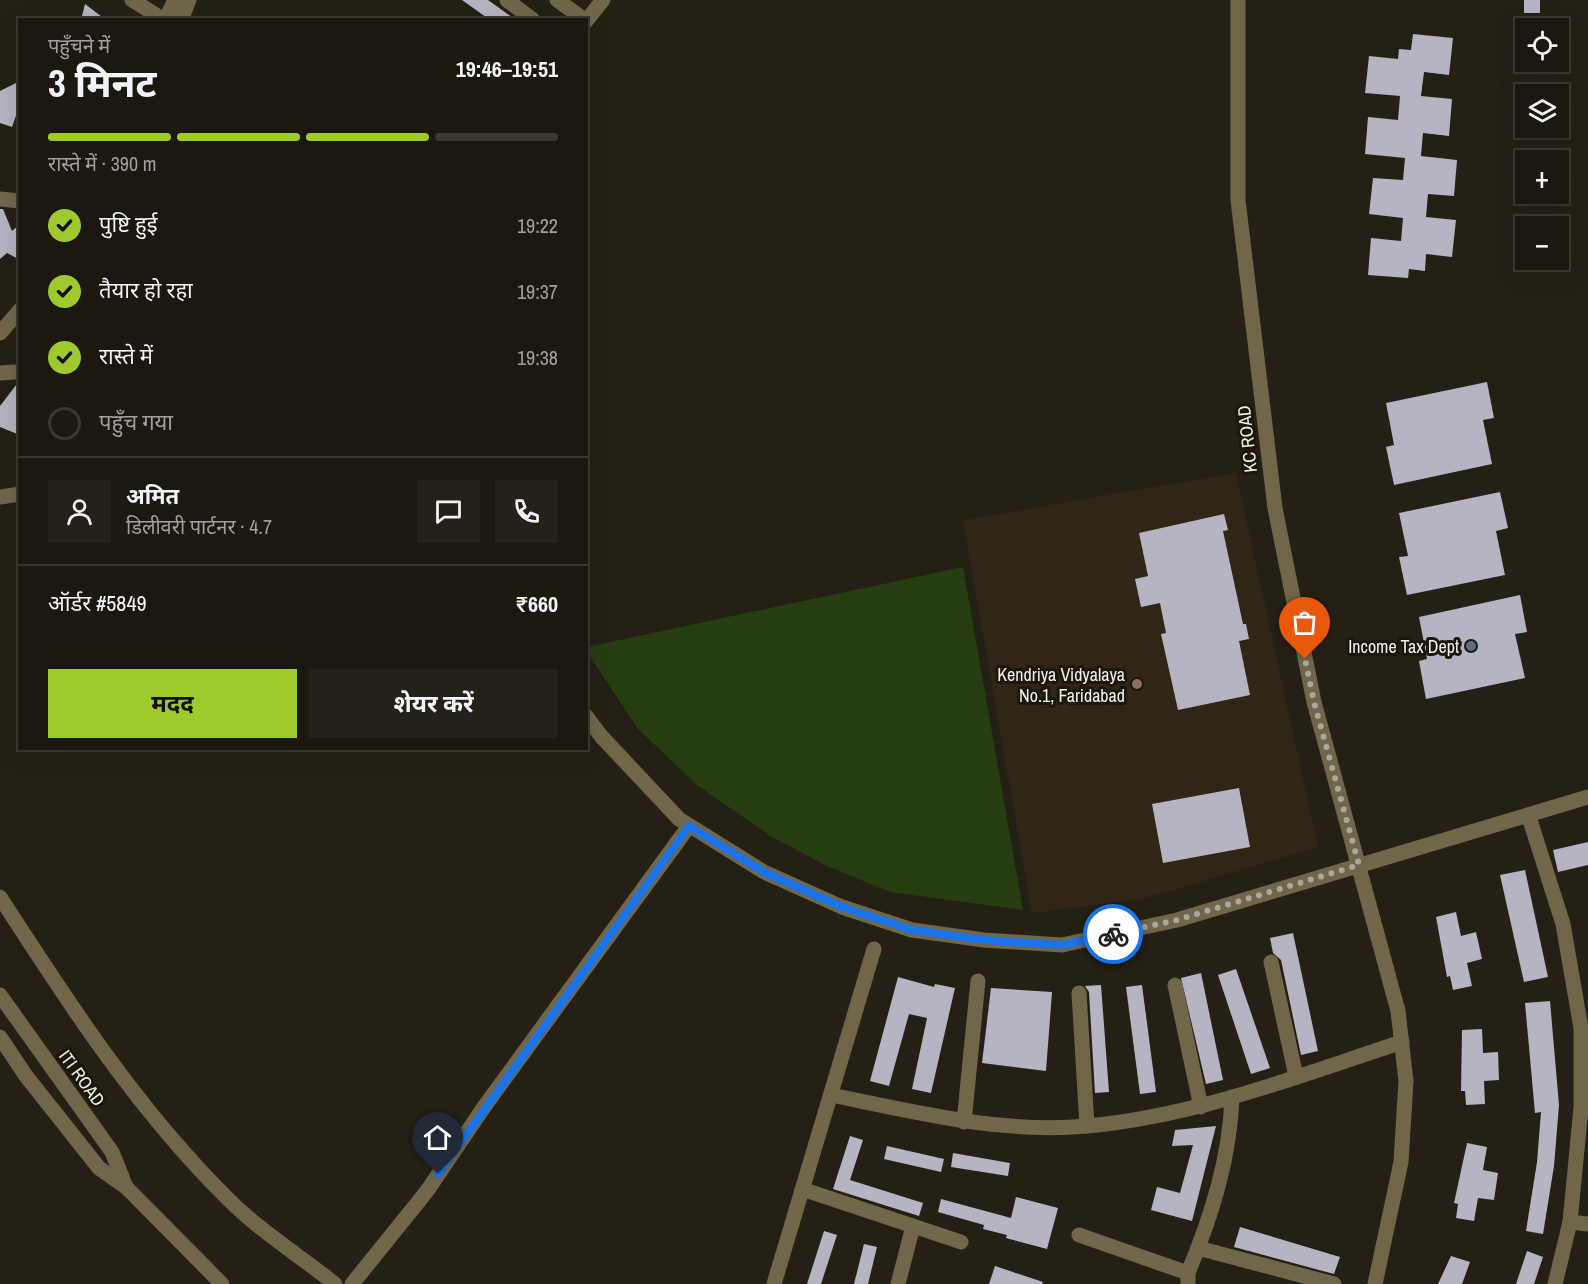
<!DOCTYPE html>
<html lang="hi">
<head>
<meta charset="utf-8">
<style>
	:root { --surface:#1c1810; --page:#252119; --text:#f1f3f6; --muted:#a0a09f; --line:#3a3730; --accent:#9fca2d }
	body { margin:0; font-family:"Archivo Narrow","Noto Sans Devanagari",sans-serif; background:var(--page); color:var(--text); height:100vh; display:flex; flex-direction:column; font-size:22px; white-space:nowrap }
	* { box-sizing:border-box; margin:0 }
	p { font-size:20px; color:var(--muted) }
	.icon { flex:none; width:33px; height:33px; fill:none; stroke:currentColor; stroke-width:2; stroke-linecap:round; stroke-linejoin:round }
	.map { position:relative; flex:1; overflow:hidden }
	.panel { position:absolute; left:18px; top:18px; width:570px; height:732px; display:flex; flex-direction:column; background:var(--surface); border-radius:0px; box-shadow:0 6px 24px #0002,0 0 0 2px var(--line) }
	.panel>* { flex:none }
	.fabs { position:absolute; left:1515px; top:18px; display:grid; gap:12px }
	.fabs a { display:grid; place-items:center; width:54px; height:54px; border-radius:0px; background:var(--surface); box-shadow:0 6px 24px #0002,0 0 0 2px var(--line); font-size:30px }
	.pin { position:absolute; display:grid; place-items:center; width:51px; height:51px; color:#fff; margin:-62px -26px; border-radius:50% 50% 50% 0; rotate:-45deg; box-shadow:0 0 6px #0007 }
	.pin .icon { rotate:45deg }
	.courier { position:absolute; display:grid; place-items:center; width:60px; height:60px; margin:-30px; border:4px solid #1a73e8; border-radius:50%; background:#fff; color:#222; box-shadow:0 2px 8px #0007 }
	.headline em { font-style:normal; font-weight:700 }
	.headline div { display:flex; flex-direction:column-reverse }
	.headline { display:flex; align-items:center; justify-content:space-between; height:102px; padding:0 30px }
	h1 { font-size:39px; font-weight:700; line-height:45px }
	.bar { display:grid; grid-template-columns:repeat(4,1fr); gap:9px 6px; align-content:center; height:72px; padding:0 30px }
	.bar i { height:8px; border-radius:4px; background:var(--line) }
	.bar .active { background:var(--accent) }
	.bar p { grid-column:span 4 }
	.line { display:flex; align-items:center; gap:15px; padding:0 30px; border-top:2px solid var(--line) }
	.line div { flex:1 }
	.round { display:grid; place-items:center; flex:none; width:63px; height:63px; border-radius:0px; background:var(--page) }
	ol { padding:0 30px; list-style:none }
	li { display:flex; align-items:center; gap:18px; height:66px }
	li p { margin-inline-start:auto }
	li .icon { padding:6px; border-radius:50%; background:var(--accent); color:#111; stroke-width:4 }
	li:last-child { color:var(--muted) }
	li i { width:33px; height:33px; border:3px solid var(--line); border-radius:50% }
	.action { display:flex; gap:12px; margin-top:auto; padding:12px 30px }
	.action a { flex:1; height:69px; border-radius:0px; background:var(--accent); color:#111; font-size:24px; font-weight:700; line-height:69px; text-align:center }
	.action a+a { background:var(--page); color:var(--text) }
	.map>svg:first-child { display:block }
</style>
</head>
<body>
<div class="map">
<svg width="1588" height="1284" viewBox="0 0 1588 1284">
	<rect width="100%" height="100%" fill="#252015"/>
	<!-- education -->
	<polygon fill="#2f2616" points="1236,473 1318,847 1143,899 1032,913 963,520"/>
	<!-- green -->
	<polygon fill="#263c11" points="963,567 1023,910 890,892 827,866 772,837 697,785 638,729 587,652 587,647"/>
	<!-- building -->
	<g fill="#b6b3c2">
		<polygon points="462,0 488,0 516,20 490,20"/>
		<rect x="1524" y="0" width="16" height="13"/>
		<polygon points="85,4 106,20 81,20"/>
		<polygon points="1413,34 1453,38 1449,75 1424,72 1421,96 1452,99 1449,136 1423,133 1421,156 1457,160 1454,196 1428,194 1426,217 1456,220 1452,257 1426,254 1425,271 1409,269 1408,278 1368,275 1371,238 1401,241 1403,218 1369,214 1373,178 1403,180 1405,158 1365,154 1368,117 1398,120 1400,96 1365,93 1369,56 1398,59 1399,49 1411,50"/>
		<polygon points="20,81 20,104 12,127 0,123 0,91"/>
		<polygon points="0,209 3,209 12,231 20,224 20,260 7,253 0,259"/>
		<polygon points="20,380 20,435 0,427 0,406"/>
		<polygon points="1487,382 1494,418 1483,420 1492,464 1394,485 1386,447 1394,445 1386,403"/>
		<polygon points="1500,492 1508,528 1496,531 1505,575 1407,595 1399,557 1408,556 1399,513"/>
		<polygon points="1224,514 1228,530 1223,531 1243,624 1246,624 1249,639 1239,641 1250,695 1178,710 1161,634 1166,633 1160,603 1141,607 1135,579 1148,576 1139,533"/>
		<polygon points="1520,595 1527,632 1515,634 1525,678 1426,699 1419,661 1427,659 1419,617"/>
		<polygon points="1239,788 1250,847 1163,863 1152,804"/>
		<polygon points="1588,842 1588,865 1558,872 1553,850"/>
		<polygon points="1525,870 1548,977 1524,982 1500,875"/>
		<polygon points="1456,912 1461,936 1476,932 1482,959 1467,963 1472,986 1453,990 1450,976 1447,977 1436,917"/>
		<polygon points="1293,933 1318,1051 1301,1055 1281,960 1273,953 1270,938"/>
		<polygon points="1236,969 1270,1068 1251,1074 1218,975"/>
		<polygon points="1201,973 1223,1080 1206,1084 1181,978"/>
		<polygon points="898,977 934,987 935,984 955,988 931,1093 912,1089 927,1018 909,1014 889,1086 870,1081"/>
		<polygon points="1101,985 1109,1092 1095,1093 1089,992 1085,986"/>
		<polygon points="1142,985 1156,1092 1140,1094 1126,987"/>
		<polygon points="991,988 1052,992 1046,1071 982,1063"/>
		<polygon points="1550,1001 1559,1105 1554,1166 1543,1234 1526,1231 1537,1162 1541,1112 1535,1113 1525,1003"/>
		<polygon points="1482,1029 1483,1053 1498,1052 1499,1080 1484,1081 1485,1104 1466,1105 1465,1091 1461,1091 1462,1030"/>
		<polygon points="1216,1126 1192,1221 1151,1210 1157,1187 1180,1193 1193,1145 1172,1146 1175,1130"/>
		<polygon points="850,1136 863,1140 850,1180 923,1203 919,1216 833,1189"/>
		<polygon points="1467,1143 1487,1147 1483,1170 1498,1173 1494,1200 1478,1198 1474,1221 1456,1218 1458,1204 1454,1203"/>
		<polygon points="887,1146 944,1159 941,1172 884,1159"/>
		<polygon points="953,1153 1010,1163 1008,1176 951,1167"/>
		<polygon points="1016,1197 1058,1208 1047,1249 1006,1238 1007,1235 983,1229 984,1225 938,1212 941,1199 1011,1218"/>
		<polygon points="1240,1227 1340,1257 1334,1274 1234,1247"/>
		<polygon points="824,1231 837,1235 821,1284 807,1284"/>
		<polygon points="864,1244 877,1247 868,1284 854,1284"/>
		<polygon points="1527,1251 1543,1257 1534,1284 1516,1284"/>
		<polygon points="1451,1256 1470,1262 1462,1284 1438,1284"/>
		<polygon points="995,1266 1043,1282 1042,1284 989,1284"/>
	</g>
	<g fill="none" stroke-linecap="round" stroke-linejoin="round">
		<!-- minor -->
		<g stroke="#70674b" stroke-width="15">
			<polyline points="132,0 164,20"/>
			<polyline points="507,0 533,20"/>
			<polyline points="557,0 585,20"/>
			<polyline points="1238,0 1238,200 1275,508 1314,702 1398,1011 1406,1081 1401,1162 1375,1284"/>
			<polyline points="165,20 175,0"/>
			<polyline points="181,20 189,0"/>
			<polyline points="586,21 603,0"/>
			<polyline points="0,199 20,201"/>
			<polyline points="0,333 20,310"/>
			<polyline points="0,373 14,372"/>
			<polyline points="0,497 20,494"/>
			<polyline points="586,716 601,736 679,819 764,872 842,907 912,930 984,940 1062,945 1177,920 1588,797"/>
			<polyline points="1529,817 1563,924 1581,1028 1581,1108 1570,1222 1555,1284"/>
			<path d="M0,897C69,1004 137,1109 228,1199C260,1231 300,1256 335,1284"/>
			<polyline points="1271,962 1296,1076"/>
			<polyline points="1175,985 1201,1107"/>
			<polyline points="1079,993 1087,1126"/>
			<polyline points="0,995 112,1152 126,1187"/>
			<polyline points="0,1037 26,1076 99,1168 126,1187 222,1284"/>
			<path d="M831,1095C915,1112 1001,1134 1087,1126C1196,1116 1298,1076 1402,1042"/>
			<polyline points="964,1122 978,981"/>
			<polyline points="802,1189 961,1242"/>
			<polyline points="1570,1222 1588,1224"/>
			<polyline points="1079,1235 1188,1273"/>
			<polyline points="1198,1248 1334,1284"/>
			<polyline points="352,1284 427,1191 484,1107 689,826"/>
			<polyline points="774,1284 874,949"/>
			<polyline points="898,1284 913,1226"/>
			<path d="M1188,1284V1273C1211,1217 1230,1159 1232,1097"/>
		</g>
	</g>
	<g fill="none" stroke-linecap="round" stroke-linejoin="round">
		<!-- done -->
		<polyline stroke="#aba79f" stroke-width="6" stroke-dasharray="0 10.8" points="1113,934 1177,920 1359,865 1314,702 1305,659"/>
		<!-- route -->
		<polyline stroke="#1a73e8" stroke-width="8" points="438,1174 689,826 764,872 842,907 912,930 984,940 1062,945 1113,934"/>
	</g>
	<!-- markers -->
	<circle fill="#5c6f8a" stroke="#1b170c" stroke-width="2" cx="1471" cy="646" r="6"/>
	<circle fill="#8d6e63" stroke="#1b170c" stroke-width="2" cx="1137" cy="684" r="6"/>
	<g text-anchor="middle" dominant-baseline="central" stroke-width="6" stroke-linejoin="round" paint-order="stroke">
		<!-- street labels -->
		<g font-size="18" fill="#f3f0e9" stroke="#1b170c">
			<text transform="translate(1247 439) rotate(-96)">KC ROAD</text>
			<text transform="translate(82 1078) rotate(54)">ITI ROAD</text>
		</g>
		<!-- poi labels -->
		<g font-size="18" fill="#f3f0e9" stroke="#1b170c" text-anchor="end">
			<text x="1459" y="646">Income Tax Dept</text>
			<text x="1125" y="674">Kendriya Vidyalaya<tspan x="1125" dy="21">No.1, Faridabad</tspan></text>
		</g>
	</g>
</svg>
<div class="fabs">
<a><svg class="icon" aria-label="locate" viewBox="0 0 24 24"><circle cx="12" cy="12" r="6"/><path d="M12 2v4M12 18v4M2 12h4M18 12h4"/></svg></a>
<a><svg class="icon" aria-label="layers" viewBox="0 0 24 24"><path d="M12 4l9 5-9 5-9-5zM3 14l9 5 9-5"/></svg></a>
<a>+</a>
<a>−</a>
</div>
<div class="pin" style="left:1305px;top:659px;background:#ea580c"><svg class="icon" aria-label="bag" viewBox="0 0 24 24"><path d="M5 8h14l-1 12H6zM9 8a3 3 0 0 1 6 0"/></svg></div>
<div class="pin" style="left:438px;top:1174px;background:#1f2937"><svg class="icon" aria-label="home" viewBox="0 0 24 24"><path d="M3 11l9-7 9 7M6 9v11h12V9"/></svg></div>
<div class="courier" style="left:1113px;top:934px"><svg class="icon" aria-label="bike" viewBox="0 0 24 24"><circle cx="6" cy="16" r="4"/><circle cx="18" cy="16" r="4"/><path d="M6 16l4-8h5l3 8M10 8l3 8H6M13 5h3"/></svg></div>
<section class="panel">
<div class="headline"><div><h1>3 मिनट</h1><p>पहुँचने में</p></div><em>19:46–19:51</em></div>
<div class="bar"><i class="active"></i><i class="active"></i><i class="active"></i><i></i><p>रास्ते में · 390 m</p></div>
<ol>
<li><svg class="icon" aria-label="check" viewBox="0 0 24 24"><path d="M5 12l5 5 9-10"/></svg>पुष्टि हुई<p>19:22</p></li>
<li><svg class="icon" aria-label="check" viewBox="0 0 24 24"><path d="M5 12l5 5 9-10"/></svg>तैयार हो रहा<p>19:37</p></li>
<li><svg class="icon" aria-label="check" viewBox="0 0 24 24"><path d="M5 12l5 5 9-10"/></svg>रास्ते में<p>19:38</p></li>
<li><i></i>पहुँच गया</li>
</ol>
<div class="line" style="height:108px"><a class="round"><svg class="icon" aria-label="person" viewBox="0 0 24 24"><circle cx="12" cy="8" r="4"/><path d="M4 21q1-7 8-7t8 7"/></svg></a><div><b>अमित</b><p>डिलीवरी पार्टनर · 4.7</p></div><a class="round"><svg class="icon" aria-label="chat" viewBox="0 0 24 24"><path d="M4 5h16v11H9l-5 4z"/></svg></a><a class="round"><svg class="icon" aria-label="phone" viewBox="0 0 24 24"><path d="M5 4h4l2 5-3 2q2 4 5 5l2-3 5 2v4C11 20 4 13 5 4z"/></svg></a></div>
<div class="line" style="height:78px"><div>ऑर्डर #5849</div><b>₹660</b></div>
<div class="action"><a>मदद</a><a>शेयर करें</a></div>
</section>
</div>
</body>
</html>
